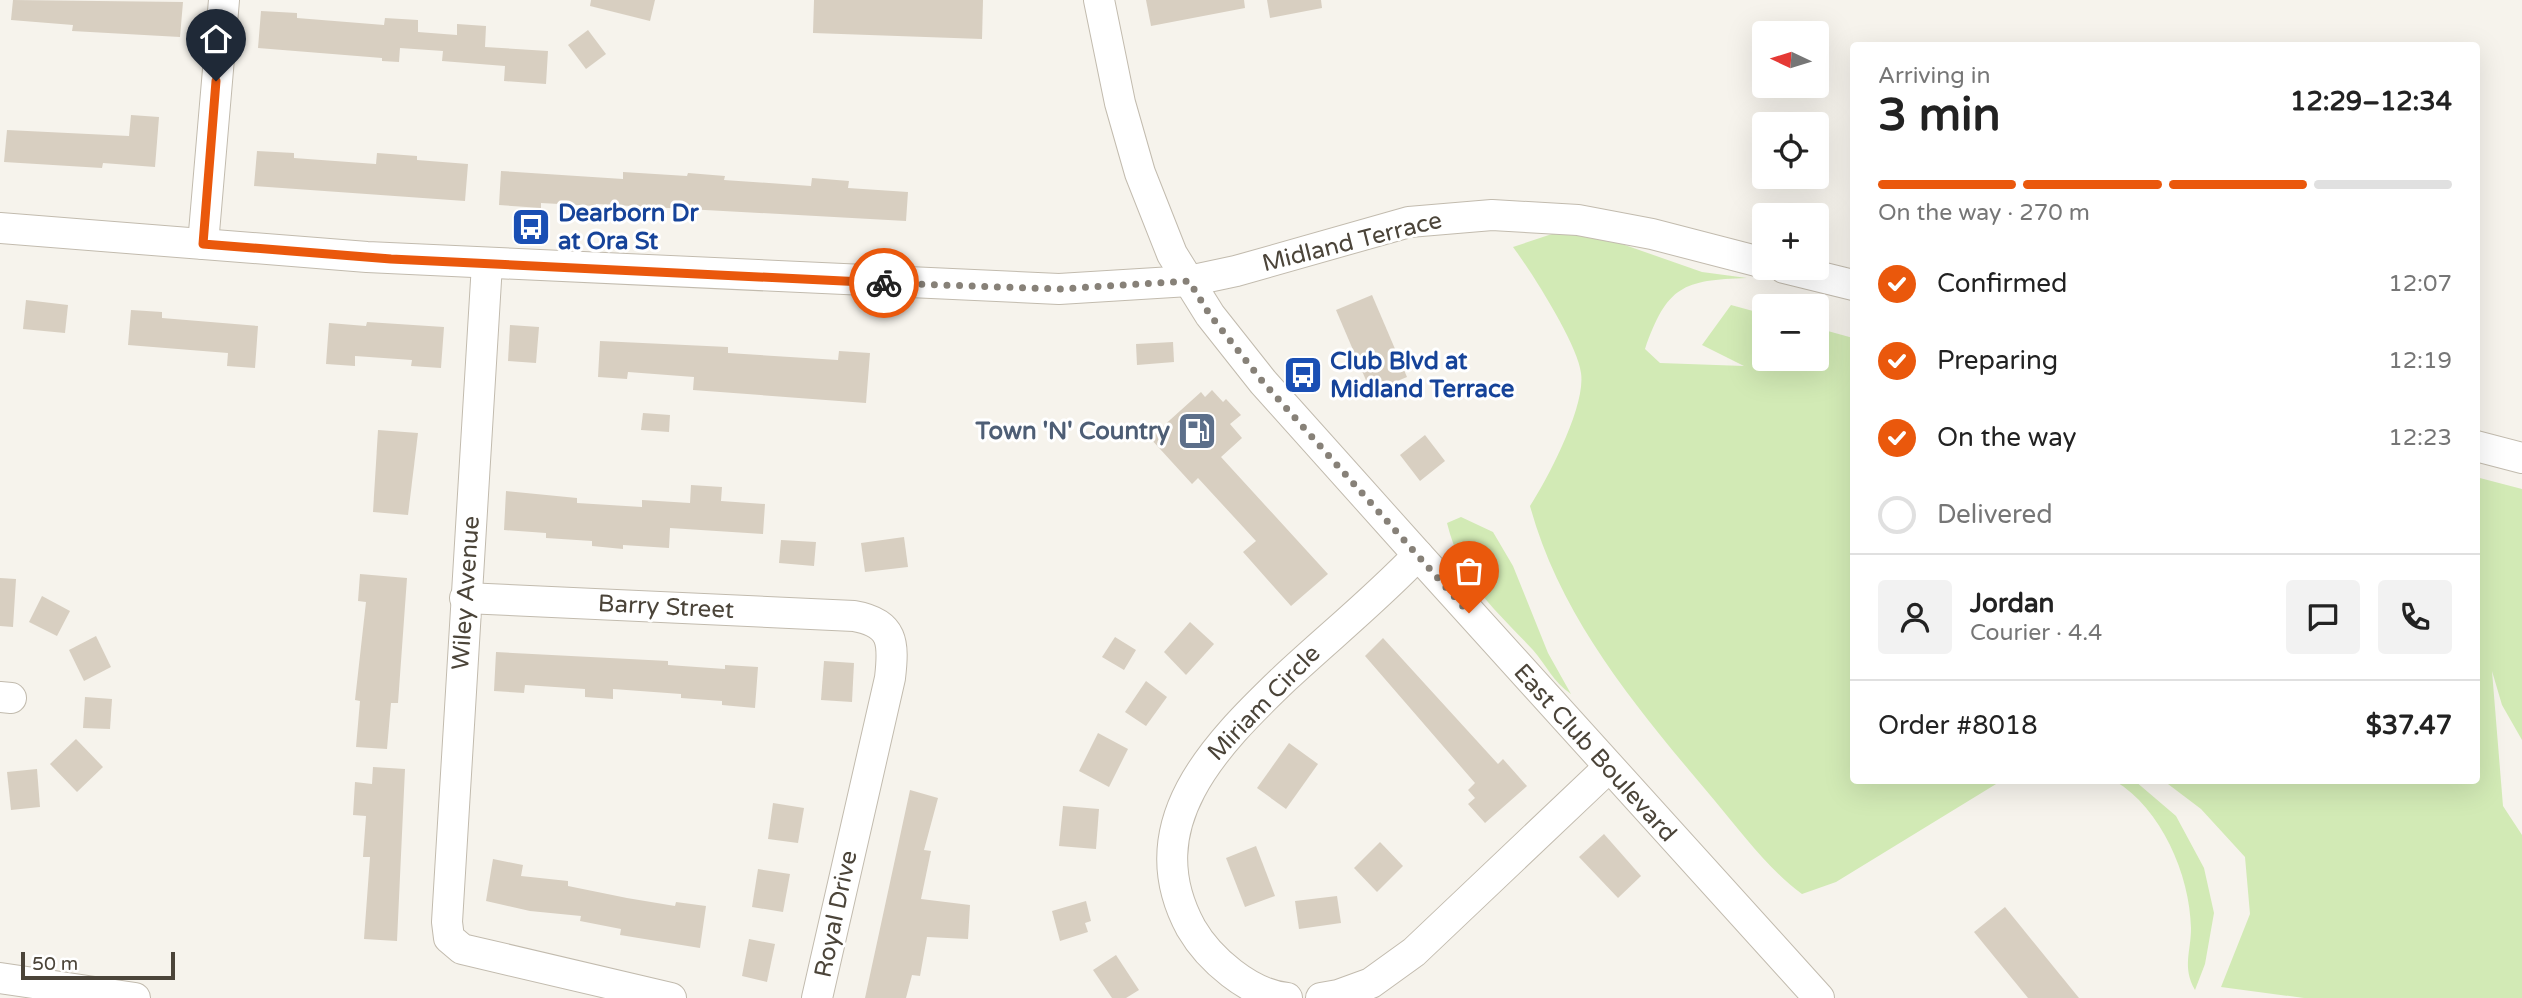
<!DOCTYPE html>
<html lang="en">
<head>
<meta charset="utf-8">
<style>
	:root { --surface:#fff; --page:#f2f2f2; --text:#222; --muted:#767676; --line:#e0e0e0; --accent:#ea580c }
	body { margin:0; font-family:"Varela Round",sans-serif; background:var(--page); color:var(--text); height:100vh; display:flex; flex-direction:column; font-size:26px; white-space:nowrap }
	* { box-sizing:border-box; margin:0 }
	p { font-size:23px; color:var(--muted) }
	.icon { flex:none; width:38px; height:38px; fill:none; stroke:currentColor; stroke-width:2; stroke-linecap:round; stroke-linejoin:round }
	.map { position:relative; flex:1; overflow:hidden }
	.drawer { position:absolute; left:1850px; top:42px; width:630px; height:742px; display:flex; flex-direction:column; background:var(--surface); border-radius:7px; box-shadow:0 7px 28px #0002 }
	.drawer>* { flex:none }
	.needle { width:46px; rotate:274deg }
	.fabs { position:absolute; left:1752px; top:21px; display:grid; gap:14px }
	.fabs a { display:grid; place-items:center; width:77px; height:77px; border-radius:7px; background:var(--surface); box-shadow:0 7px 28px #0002; font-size:35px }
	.scale { position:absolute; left:21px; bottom:18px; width:154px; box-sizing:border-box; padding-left:7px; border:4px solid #4b4439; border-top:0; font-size:19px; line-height:24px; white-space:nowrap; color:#4b4439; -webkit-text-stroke:5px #fff; paint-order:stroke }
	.pin { position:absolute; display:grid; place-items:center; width:60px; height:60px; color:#fff; margin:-72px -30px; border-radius:50% 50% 50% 0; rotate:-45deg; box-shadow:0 0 7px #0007 }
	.pin .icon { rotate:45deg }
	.courier { position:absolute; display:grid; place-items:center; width:70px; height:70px; margin:-35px; border:5px solid #ea580c; border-radius:50%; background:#fff; color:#222; box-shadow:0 2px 9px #0007 }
	.head em { font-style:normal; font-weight:800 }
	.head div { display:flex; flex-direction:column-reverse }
	.head { display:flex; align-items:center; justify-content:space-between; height:119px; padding:0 28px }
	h1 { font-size:46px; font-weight:800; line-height:52px }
	.bar { display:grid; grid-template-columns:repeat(4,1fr); gap:10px 7px; align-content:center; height:84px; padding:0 28px }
	.bar i { height:9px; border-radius:5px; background:var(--line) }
	.bar .selected { background:var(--accent) }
	.bar p { grid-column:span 4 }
	.line { display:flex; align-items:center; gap:18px; padding:0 28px; border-top:2px solid var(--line) }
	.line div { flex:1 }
	.round { display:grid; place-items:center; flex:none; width:74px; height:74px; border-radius:7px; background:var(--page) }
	ol { padding:0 28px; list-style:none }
	li { display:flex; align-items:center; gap:21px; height:77px }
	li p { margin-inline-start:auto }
	li .icon { padding:7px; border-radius:50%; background:var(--accent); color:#fff; stroke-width:4 }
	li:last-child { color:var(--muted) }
	li i { width:38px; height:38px; border:4px solid var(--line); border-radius:50% }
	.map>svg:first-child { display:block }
</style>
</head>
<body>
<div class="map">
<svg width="2522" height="998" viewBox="0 0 2522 998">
	<rect width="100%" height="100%" fill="#f6f3ec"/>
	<!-- green -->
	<g fill="#d2eab5">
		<path d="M1558,232L1622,244L1702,272L1747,278C1683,280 1667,286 1645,349L1660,363L1744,366L1702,345L1731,305L1764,314V359H1816L1817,328L1853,338V780L2001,781L1836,882L1802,894C1768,869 1742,833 1715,801C1640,712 1561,620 1530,506C1548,478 1586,406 1581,373C1578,345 1531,271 1513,247Z"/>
		<polygon points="2476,477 2522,489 2522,740 2502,705 2492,671 2503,806 2522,835 2522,998 2304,998 2221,987 2250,914 2245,857 2201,809 2164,781 2476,780"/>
		<path d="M1461,517L1493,532L1513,566L1548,653L1571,694C1553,682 1547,666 1533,650C1493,607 1462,583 1447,523Z"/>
		<path d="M2115,781H2135L2176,816L2204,868L2214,913L2205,964L2195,990C2182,967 2191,952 2191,928C2190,875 2161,808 2115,781Z"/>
	</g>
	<!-- building -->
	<g fill="#d8cfc1">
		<polygon points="13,0 183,2 180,37 72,31 73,25 11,20"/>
		<polygon points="591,0 655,0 650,21 590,6"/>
		<polygon points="814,0 983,0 982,39 813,33"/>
		<polygon points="1146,0 1244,0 1245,8 1151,26"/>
		<polygon points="1267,0 1321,0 1322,8 1270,18"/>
		<polygon points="261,11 297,13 297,18 384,25 385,18 418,20 418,32 457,35 457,24 486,26 485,47 548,51 546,84 504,81 505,66 442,61 443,51 400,48 399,62 382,61 382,58 258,48"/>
		<polygon points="588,30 606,54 586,69 568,45"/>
		<polygon points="131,115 159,117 155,167 103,163 102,168 4,162 7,130 129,136"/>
		<polygon points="257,151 294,153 294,158 376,164 377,153 417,156 417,160 468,164 465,201 254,186"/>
		<polygon points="501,171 623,179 623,172 687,176 688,173 725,176 724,180 811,186 812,178 849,181 848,188 908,192 906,221 596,204 596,206 541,203 541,208 499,205"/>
		<polygon points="1372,295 1407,377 1371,392 1336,310"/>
		<polygon points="26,300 68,305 65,333 23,329"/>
		<polygon points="131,310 162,312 162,318 258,326 255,368 227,366 228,353 128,345"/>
		<polygon points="367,322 444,327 441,368 411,366 412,360 355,356 355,366 326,364 329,323 366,326"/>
		<polygon points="510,325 539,327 536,363 508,361"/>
		<polygon points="600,341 728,347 728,353 838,360 839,351 870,353 866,403 693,390 694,377 628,372 627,379 598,377"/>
		<polygon points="1173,342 1174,362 1137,365 1136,344"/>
		<polygon points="1212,390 1223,402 1226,399 1241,415 1230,424 1242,438 1221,457 1328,574 1291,606 1243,552 1256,541 1198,478 1192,484 1150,438 1201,392 1205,397"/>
		<polygon points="643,413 670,415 669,432 641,430"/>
		<polygon points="378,430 418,433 408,515 373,512"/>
		<polygon points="1425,435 1445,461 1420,481 1400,455"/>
		<polygon points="691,485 722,487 721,501 765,504 763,534 670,528 669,548 623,545 623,549 592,546 592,541 546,538 546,533 504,530 506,491 577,498 577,503 642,507 642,500 690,503"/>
		<polygon points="904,537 908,567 865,572 861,543"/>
		<polygon points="781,540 816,542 814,566 779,563"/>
		<polygon points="360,574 407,578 398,703 391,703 387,749 356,747 360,701 355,700 366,602 358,601"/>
		<polygon points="0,578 16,579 13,627 0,626"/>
		<polygon points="42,596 70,611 57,636 29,622"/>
		<polygon points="1190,622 1214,644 1186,675 1164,652"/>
		<polygon points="96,636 111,667 84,681 69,650"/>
		<polygon points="1115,637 1136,650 1124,670 1102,657"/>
		<polygon points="1383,638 1498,764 1503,759 1527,786 1485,823 1468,804 1475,798 1468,790 1475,783 1365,656"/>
		<polygon points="496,652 668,661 668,665 725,669 725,665 758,667 755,708 722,705 722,701 681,698 681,694 613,689 613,699 585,697 585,689 525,685 524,693 494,691"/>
		<polygon points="824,661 854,663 852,702 821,700"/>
		<polygon points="1146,681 1167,697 1146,726 1125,712"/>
		<polygon points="85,697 112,699 110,729 83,728"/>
		<polygon points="1098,733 1128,749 1109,787 1079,771"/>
		<polygon points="76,739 103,767 77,792 50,764"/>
		<polygon points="1289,743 1318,764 1286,809 1257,788"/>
		<polygon points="373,767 405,769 397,941 364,939 370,857 363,857 366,816 353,815 355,782 372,784"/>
		<polygon points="37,769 40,807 11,810 7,772"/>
		<polygon points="910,790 938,798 924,850 931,851 921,899 970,905 968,939 927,937 920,976 912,975 906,998 865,998"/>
		<polygon points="773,803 804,808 798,843 768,839"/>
		<polygon points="1063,806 1099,809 1096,849 1059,846"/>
		<polygon points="1604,834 1641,876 1618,898 1579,857"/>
		<polygon points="1380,842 1403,866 1377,892 1354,868"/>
		<polygon points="1256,846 1275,896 1245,907 1226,858"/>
		<polygon points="493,859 523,865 521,876 568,881 568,886 627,898 675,906 676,902 706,906 700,948 620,935 621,929 580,921 581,916 530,911 486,901"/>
		<polygon points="758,869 790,874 783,912 752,907"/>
		<polygon points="1337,896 1341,923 1299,929 1295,901"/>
		<polygon points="1086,901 1091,921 1085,923 1088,932 1060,941 1052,911"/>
		<polygon points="2005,907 2079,998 2028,998 1974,932"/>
		<polygon points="749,939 775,944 767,982 742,976"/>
		<polygon points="1116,955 1139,990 1126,998 1112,998 1093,970"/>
	</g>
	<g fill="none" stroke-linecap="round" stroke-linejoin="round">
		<!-- minor casing -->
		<g stroke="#c2bbae" stroke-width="32">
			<g id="minor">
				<polyline points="1099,0 1120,103 1140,173 1172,254 1210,315 1263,382 1418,555 1819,998"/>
				<polyline points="0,228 367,257 1059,289 1189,281 1236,271 1409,222 1492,215 1578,220 1652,234 1764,263"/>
				<polyline points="203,244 224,0"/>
				<polyline points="487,264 447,922 449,938 462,949 671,998"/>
				<polyline points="1784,268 1853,285"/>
				<polyline points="2476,446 2522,458"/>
				<path d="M465,598L854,616C894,623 894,643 890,678L817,998"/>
				<polyline points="0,697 11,698"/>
				<polyline points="0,978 135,998"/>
				<path d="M1287,998C1249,994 1209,959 1191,928C1135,825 1215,745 1285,678C1329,637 1376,599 1418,555"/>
				<polyline points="1321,998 1338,995 1371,983 1414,952 1608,768"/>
			</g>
		</g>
		<!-- minor -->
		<use href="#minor" stroke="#fff" stroke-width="30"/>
	</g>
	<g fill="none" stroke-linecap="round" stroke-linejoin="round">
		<!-- done -->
		<polyline stroke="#878178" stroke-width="7" stroke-dasharray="0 12.6" points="884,283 1059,289 1189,281 1210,315 1263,382 1469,613"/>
		<!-- route -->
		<polyline stroke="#ea580c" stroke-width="9" points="216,81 203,244 391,259 884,283"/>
	</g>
	<!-- icons -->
	<defs>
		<g id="bus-square" transform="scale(2.0125)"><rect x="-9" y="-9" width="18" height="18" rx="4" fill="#1a4fb4" stroke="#fff"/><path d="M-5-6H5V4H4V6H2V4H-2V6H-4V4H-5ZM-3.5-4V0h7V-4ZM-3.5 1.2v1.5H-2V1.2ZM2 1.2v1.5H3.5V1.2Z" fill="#fff"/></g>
		<g id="fuel-square" transform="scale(2.0125)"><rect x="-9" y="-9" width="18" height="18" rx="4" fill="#5c6f8a" stroke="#fff"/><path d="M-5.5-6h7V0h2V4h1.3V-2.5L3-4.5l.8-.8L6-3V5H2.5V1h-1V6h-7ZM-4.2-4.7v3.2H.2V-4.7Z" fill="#fff"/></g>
	</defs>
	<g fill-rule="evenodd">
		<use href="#bus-square" x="531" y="227"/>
		<use href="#bus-square" x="1303" y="375"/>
		<use href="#fuel-square" x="1197" y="431"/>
	</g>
	<g text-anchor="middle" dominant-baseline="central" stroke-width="6" stroke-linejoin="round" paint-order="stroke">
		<!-- transit labels -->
		<g font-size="24" font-weight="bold" fill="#164399" stroke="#fff" text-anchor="start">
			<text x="558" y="213">Dearborn Dr<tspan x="558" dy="28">at Ora St</tspan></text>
			<text x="1330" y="361">Club Blvd at<tspan x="1330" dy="28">Midland Terrace</tspan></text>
		</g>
		<!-- street labels -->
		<g font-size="24" fill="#4b4439" stroke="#fff">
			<text transform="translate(1352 242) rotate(-14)">Midland Terrace</text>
			<text transform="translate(466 593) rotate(-86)">Wiley Avenue</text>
			<text transform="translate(666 607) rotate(3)">Barry Street</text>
			<text transform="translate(1264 703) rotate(-46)">Miriam Circle</text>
			<text transform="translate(1595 753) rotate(48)">East Club Boulevard</text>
			<text transform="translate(836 914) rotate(-78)">Royal Drive</text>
		</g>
		<!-- service labels -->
		<g font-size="24" font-weight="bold" fill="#4e5e75" stroke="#fff" text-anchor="end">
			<text x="1170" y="431">Town 'N' Country</text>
		</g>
	</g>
</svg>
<div class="fabs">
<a><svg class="needle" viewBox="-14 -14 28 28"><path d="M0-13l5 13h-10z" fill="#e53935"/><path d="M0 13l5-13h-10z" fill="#767676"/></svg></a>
<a><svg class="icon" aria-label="locate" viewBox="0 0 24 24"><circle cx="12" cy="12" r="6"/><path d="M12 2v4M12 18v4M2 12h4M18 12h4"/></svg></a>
<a>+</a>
<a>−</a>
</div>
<div class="scale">50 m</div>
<div class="pin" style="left:1469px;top:613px;background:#ea580c"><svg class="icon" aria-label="bag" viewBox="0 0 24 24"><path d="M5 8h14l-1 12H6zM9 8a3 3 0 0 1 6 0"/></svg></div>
<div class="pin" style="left:216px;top:81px;background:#1f2937"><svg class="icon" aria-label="home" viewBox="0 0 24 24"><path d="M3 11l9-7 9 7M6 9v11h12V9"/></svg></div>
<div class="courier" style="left:884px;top:283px"><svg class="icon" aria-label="bike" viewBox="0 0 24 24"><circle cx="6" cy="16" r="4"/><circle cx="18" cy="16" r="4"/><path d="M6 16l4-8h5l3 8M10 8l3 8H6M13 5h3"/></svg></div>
<section class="drawer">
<div class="head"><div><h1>3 min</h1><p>Arriving in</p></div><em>12:29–12:34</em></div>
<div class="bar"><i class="selected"></i><i class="selected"></i><i class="selected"></i><i></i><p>On the way · 270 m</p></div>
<ol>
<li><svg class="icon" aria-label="check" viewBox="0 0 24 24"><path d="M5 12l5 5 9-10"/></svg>Confirmed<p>12:07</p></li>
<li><svg class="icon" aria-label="check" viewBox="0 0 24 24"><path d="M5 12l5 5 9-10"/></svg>Preparing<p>12:19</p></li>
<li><svg class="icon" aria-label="check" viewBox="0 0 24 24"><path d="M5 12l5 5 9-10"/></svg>On the way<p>12:23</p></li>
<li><i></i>Delivered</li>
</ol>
<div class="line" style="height:126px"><a class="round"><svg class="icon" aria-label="person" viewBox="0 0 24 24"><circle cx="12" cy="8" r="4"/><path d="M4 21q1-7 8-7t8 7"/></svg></a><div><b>Jordan</b><p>Courier · 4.4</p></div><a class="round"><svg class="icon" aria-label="chat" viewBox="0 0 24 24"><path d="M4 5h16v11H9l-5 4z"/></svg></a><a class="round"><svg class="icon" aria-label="phone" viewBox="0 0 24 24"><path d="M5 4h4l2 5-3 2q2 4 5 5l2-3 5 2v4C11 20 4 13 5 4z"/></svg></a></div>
<div class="line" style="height:91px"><div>Order #8018</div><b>$37.47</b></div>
</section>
</div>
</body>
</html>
